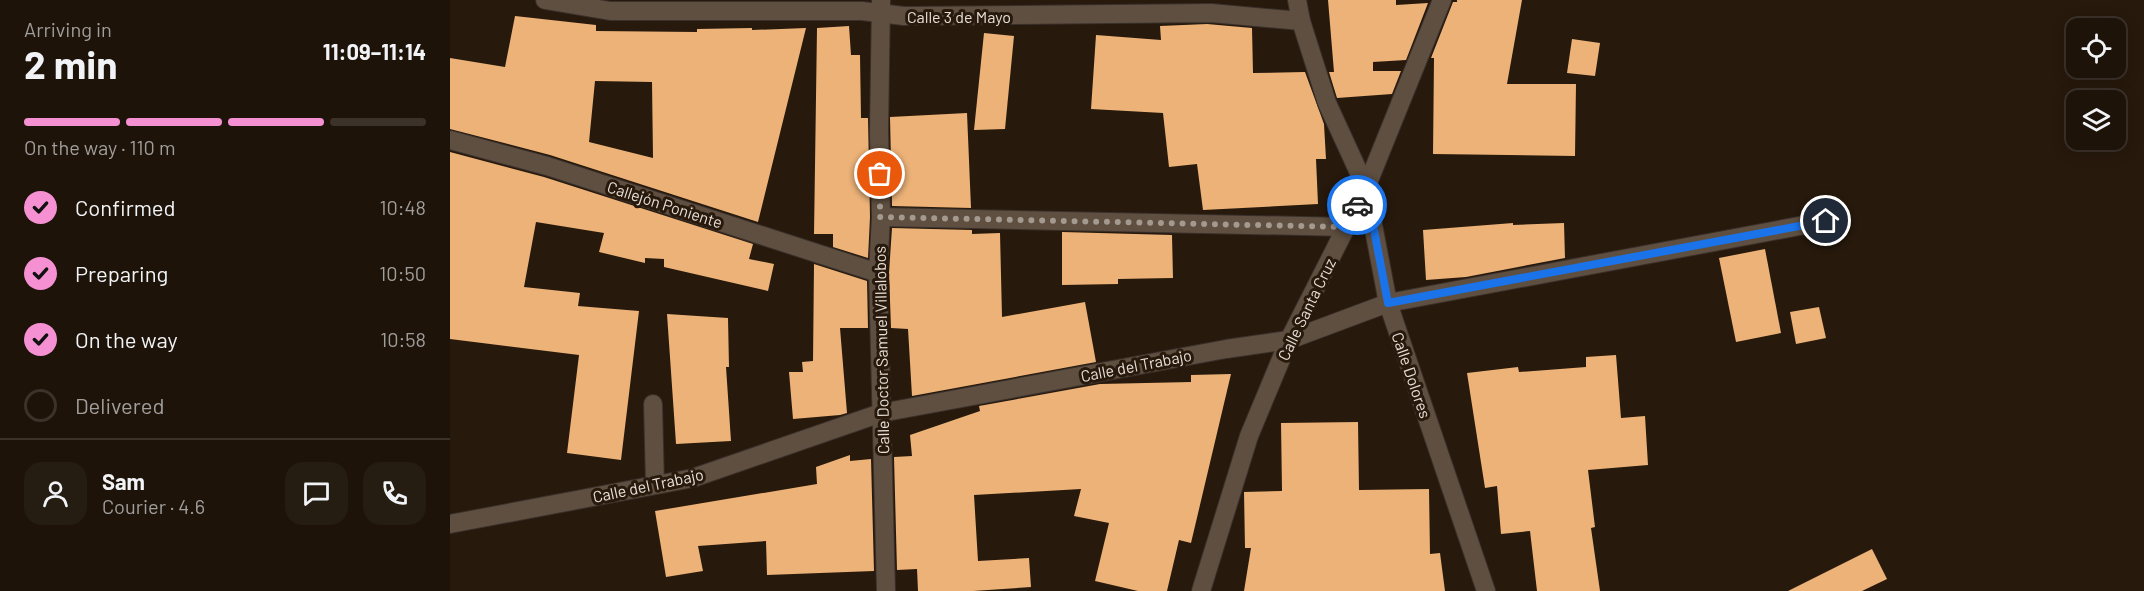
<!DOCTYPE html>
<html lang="en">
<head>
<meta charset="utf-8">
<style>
	:root { --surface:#1d1309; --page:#251c12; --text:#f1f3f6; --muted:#a09e9c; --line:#3b322a; --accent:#f591d2 }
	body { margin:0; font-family:Barlow,sans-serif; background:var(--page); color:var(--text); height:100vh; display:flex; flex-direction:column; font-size:22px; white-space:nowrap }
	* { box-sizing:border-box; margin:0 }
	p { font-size:20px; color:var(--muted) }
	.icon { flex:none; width:33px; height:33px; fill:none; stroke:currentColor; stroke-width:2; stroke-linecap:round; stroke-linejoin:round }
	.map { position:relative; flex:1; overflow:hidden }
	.details { display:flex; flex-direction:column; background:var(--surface); width:450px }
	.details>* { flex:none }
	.controls { position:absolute; left:1616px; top:18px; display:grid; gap:12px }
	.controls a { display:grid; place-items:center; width:60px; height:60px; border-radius:12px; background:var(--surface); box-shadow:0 3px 15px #0003,0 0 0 2px var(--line); font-size:30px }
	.pin { position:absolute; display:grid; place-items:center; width:51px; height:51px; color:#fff; margin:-26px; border:3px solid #fff; border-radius:50%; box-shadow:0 2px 6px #0007 }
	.courier { position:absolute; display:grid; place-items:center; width:60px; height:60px; margin:-30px; border:4px solid #1a73e8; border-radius:50%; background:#fff; color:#222; box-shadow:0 2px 8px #0007 }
	.overview em { font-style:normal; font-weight:700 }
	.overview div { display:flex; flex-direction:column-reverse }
	.overview { display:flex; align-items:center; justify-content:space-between; height:102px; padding:0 24px }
	h1 { font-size:39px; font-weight:700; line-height:45px }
	.bar { display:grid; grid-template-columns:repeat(4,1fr); gap:9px 6px; align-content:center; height:72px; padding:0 24px }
	.bar i { height:8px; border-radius:4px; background:var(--line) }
	.bar .active { background:var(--accent) }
	.bar p { grid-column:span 4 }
	.line { display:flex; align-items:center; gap:15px; padding:0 24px; border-top:2px solid var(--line) }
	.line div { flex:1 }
	.round { display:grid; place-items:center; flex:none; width:63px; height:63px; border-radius:18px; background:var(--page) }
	ol { padding:0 24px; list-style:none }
	li { display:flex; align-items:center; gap:18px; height:66px }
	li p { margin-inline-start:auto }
	li .icon { padding:6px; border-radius:50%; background:var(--accent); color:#111; stroke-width:4 }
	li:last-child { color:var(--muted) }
	li i { width:33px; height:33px; border:3px solid var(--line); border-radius:50% }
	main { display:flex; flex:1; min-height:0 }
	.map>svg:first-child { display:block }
</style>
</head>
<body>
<main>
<section class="details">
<div class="overview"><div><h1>2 min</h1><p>Arriving in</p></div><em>11:09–11:14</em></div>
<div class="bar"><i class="active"></i><i class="active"></i><i class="active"></i><i></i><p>On the way · 110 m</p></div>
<ol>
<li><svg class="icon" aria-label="check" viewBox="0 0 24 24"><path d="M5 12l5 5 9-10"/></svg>Confirmed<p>10:48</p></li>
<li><svg class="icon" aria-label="check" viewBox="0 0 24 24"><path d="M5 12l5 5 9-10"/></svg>Preparing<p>10:50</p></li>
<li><svg class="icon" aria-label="check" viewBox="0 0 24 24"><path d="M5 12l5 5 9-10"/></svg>On the way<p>10:58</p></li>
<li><i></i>Delivered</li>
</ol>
<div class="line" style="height:108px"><a class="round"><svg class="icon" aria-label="person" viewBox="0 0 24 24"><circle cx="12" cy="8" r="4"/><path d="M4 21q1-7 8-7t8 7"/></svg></a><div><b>Sam</b><p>Courier · 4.6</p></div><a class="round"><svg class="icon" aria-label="chat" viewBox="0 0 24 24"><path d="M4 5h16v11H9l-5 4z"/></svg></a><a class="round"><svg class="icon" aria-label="phone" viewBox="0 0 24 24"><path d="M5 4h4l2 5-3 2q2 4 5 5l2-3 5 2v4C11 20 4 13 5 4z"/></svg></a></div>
</section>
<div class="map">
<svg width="1694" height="591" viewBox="0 0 1694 591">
	<rect width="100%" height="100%" fill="#27190c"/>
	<!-- building -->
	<g fill="#ecb278" fill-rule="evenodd">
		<polygon points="878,0 946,0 946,5 978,3 956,60 923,62 923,71 951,71 942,94 887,98 879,72 884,72"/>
		<polygon points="1007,0 1072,0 1057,84 1126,84 1125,156 983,154 984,58 981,58 1003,2 1007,2"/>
		<path d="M65,16L146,25V31L247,32V29L302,28V30L356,28L308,222L100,155L0,129V58L55,67ZM145,81L202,82L203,158L139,142Z"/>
		<polygon points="757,24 802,28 803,73 855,72 874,124 876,159 866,159 868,204 753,210 747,164 719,167 713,113 641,109 646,35 711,40 710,26"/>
		<polygon points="399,26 401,55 410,55 411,118 418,118 420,217 418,258 383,247 383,234 364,234 367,28"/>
		<polygon points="534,33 564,36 555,129 524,130"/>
		<polygon points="1122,39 1150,43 1145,76 1117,73"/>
		<polygon points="517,113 521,208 442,206 440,117"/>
		<polygon points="0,152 94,177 303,244 299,259 324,264 318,291 214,267 214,259 195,258 195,263 149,252 154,233 86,222 74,287 130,293 128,306 189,311 171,460 117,453 129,355 0,339"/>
		<polygon points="1063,223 1063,225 1114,223 1115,258 1016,277 976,280 973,230"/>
		<polygon points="442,228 522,230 522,234 550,233 552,317 635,302 646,362 462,396 458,329 441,328 439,273"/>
		<polygon points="612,232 722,235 723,278 668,279 668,284 612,285"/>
		<polygon points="1315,249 1331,333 1286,342 1269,258"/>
		<polygon points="364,264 417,281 418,328 390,328 397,413 390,415 343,419 339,372 353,372 352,362 363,361"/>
		<polygon points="1369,307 1376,338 1346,344 1340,312"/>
		<polygon points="217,314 278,318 279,367 276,367 281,441 226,444"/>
		<polygon points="1166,355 1171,418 1195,416 1198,465 1138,470 1145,527 1141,528 1150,591 1087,591 1080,531 1051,534 1047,486 1035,488 1017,373 1068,367 1069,372 1136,367 1136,357"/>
		<polygon points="781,374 741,543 729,540 717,591 688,591 645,581 659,523 624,516 631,489 524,495 528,561 579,558 581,587 523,591 468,591 467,569 447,570 444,457 462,456 460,435 530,411 529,406 650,384 741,382 741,375"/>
		<polygon points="908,422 909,490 979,489 980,554 990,553 995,591 794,591 801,548 795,548 794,492 832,491 831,423"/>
		<polygon points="400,455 400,461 421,459 424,571 317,575 316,541 248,546 253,571 216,577 205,511 367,484 366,467"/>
		<polygon points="1422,549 1437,579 1412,591 1338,591"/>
	</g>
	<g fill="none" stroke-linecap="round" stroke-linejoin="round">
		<!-- lane casing -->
		<g stroke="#3a302b" stroke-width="20">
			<polyline id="lane" points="203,404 205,485"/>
		</g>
		<!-- street casing -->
		<g stroke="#3a302b" stroke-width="20">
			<g id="street">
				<polyline points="95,0 160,11 412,11 454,16 761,13 851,21"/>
				<polyline points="431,0 429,132 431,217 428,273 436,591"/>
				<polyline points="847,0 851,21 877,103 916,188 938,303 1036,591"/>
				<polyline points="0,140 97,166 428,273"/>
				<polyline points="431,217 896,227"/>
				<polyline points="0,524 243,478 431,413 776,349 839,340 938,303 1376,221"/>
				<polyline points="751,591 799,436 839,340 916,188 992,0"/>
			</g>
		</g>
		<!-- lane -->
		<use href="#lane" stroke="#5f4f40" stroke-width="18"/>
		<!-- street -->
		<use href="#street" stroke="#5f4f40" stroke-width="18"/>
	</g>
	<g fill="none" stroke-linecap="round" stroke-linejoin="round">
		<!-- done -->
		<polyline stroke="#a4998f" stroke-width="6" stroke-dasharray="0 10.8" points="430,174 430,217 896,227 907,205"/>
		<!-- route -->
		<polyline stroke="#1a73e8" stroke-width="8" points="907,205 916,188 938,303 1376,221"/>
	</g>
	<g text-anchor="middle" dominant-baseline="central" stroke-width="6" stroke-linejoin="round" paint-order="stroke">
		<!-- street labels -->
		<g font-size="16" fill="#e7ded5" stroke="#27190c">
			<text x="509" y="16">Calle 3 de Mayo</text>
			<text transform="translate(215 204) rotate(18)">Callejón Poniente</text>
			<text transform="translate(856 309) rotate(-64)">Calle Santa Cruz</text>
			<text transform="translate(431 350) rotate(-91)">Calle Doctor Samuel Villalobos</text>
			<text transform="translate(686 365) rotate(-11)">Calle del Trabajo</text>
			<text transform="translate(962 375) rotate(71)">Calle Dolores</text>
			<text transform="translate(198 485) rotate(-12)">Calle del Trabajo</text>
		</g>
	</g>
</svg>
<div class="controls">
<a><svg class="icon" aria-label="locate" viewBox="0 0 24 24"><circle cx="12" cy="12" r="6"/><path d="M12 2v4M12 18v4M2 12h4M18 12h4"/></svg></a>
<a><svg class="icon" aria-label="layers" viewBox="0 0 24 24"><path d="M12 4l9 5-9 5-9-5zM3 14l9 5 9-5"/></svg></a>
</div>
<div class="pin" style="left:430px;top:174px;background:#ea580c"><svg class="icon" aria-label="bag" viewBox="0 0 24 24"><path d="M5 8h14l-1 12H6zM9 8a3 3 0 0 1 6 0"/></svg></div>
<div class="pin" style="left:1376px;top:221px;background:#1f2937"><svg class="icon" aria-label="home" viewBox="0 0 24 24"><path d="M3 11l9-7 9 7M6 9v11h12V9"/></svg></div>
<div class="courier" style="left:907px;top:205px"><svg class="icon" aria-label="car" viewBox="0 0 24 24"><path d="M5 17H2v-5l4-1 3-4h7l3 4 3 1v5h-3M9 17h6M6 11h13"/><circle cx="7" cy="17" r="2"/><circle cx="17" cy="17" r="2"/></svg></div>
</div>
</main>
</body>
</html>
